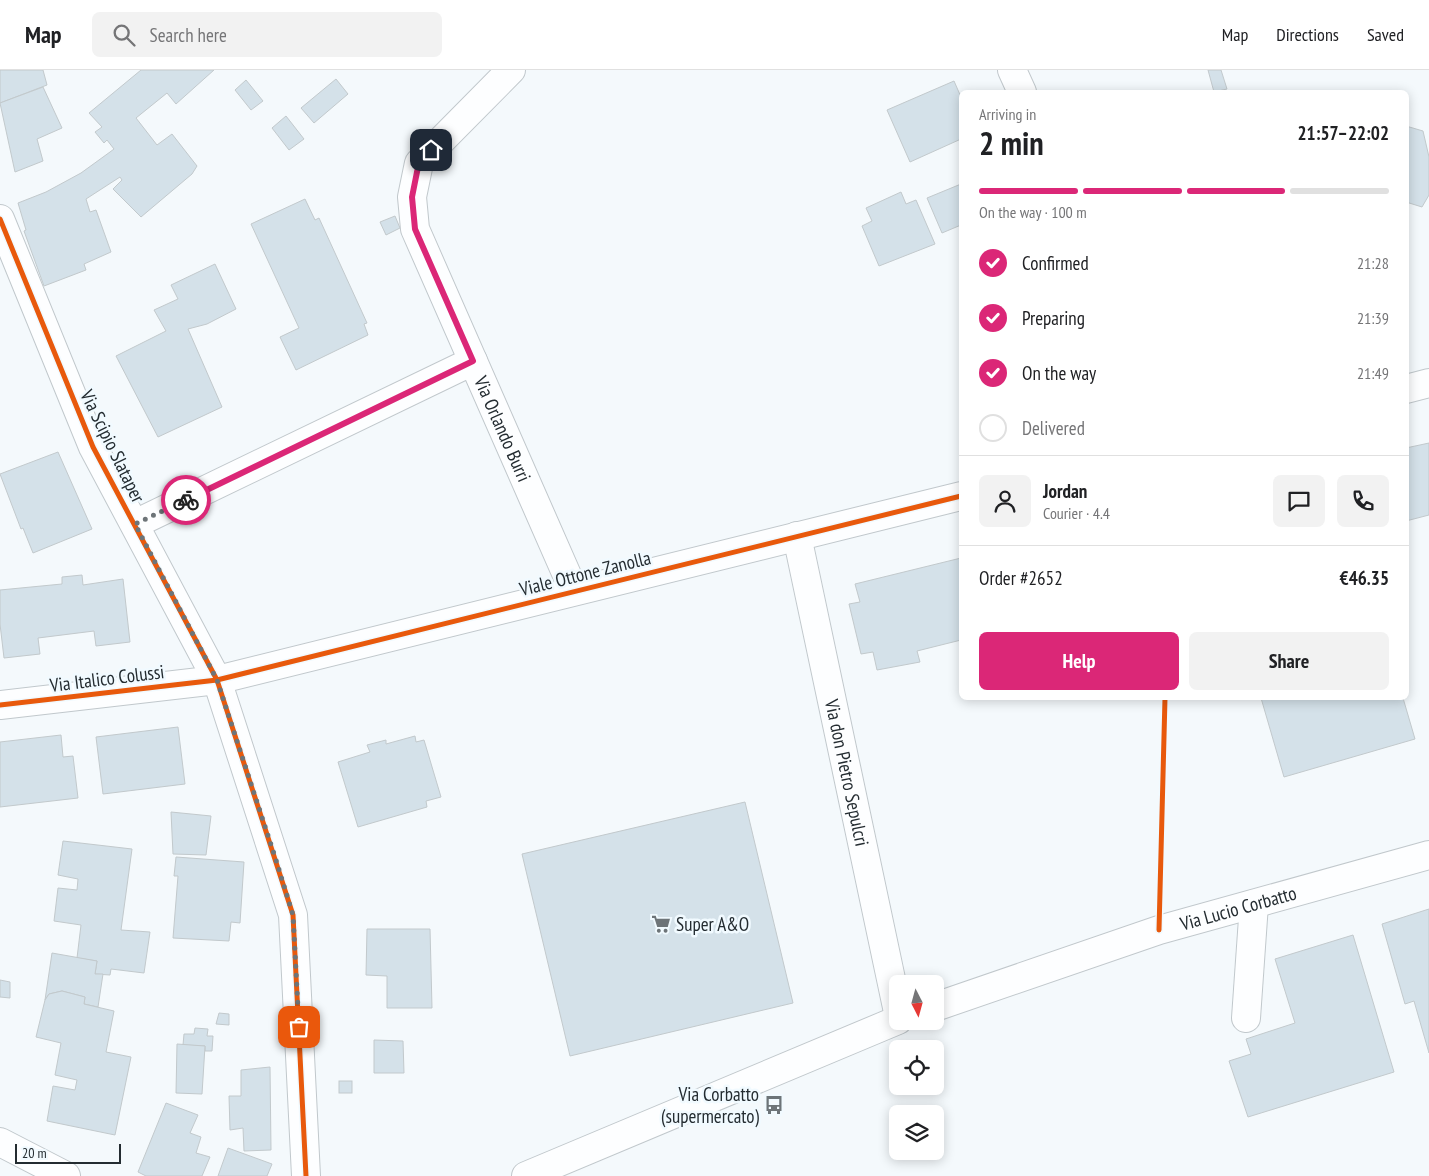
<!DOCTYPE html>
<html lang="en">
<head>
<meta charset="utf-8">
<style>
	:root { --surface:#fff; --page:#f2f2f2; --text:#202124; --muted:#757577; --line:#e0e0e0; --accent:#db2777 }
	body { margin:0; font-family:"PT Sans Narrow",sans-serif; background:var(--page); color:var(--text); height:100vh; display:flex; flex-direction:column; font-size:19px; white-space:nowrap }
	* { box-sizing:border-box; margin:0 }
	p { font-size:16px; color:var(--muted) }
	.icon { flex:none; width:28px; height:28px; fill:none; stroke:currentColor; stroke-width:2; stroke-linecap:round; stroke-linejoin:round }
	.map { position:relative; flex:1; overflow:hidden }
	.details { position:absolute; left:959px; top:20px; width:450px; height:610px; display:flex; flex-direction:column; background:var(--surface); border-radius:8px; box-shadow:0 2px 12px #0003 }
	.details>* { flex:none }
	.needle { width:32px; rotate:174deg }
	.tools { position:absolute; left:889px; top:905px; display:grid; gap:10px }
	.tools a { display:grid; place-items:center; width:55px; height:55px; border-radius:8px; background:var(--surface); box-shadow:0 2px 12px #0003; font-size:25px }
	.scale { position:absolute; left:15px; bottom:12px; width:106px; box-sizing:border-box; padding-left:5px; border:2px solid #242c31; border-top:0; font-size:14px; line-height:18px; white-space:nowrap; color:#242c31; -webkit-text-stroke:4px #f1faff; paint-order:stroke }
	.pin { position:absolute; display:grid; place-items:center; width:42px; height:42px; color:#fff; margin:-21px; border-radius:10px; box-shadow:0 2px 8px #0006 }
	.courier { position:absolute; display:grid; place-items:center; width:50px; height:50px; margin:-25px; border:4px solid #db2777; border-radius:50%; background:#fff; color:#222; box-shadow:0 1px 6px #0007 }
	.head em { font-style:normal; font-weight:700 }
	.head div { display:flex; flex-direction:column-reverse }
	.head { display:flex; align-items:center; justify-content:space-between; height:85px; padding:0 20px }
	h1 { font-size:32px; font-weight:700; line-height:38px }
	.bar { display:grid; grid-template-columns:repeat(4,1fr); gap:8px 5px; align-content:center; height:60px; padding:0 20px }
	.bar i { height:6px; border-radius:4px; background:var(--line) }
	.bar .selected { background:var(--accent) }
	.bar p { grid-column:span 4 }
	.line { display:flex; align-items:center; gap:12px; padding:0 20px; border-top:1px solid var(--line) }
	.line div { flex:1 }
	.round { display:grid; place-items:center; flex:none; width:52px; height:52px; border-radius:8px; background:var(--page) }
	ol { padding:0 20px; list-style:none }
	li { display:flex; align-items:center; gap:15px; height:55px }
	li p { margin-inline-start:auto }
	li .icon { padding:5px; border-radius:50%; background:var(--accent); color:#fff; stroke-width:4 }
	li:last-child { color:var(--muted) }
	li i { width:28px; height:28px; border:2px solid var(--line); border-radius:50% }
	.action { display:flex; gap:10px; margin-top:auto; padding:10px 20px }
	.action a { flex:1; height:58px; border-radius:8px; background:var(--accent); color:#fff; font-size:20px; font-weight:700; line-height:58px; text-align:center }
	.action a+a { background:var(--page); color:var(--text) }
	header { display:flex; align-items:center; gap:30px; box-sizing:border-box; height:70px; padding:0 25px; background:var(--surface); border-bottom:1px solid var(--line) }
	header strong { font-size:24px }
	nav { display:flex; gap:28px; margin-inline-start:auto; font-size:18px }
	.search { width:350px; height:45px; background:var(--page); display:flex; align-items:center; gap:12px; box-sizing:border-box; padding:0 18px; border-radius:8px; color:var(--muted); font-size:19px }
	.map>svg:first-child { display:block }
</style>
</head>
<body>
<header>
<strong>Map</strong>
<div class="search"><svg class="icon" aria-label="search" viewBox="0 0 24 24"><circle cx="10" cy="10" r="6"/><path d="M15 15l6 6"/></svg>Search here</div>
<nav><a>Map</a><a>Directions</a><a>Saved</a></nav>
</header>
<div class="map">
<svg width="1429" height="1106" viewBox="0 0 1429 1106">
	<rect width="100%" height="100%" fill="#f4f9fc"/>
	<!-- building -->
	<g fill="#d4e1e9" stroke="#c2c9cc">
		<polygon points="0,0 43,0 47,15 0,33"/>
		<polygon points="141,0 214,0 176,34 167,23 136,48 157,75 172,64 197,96 192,104 141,147 113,119 122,110 120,107 86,129 90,142 96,140 111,182 84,194 86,200 44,216 24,161 26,160 18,133 46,122 81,103 110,82 114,79 107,70 104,73 95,62 102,57 89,43"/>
		<polygon points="1208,0 1221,0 1227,19 1214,22"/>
		<polygon points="336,9 348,24 314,53 301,38"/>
		<polygon points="246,10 263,31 251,40 235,20"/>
		<polygon points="954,11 961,27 961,69 910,92 887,40"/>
		<polygon points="43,17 62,58 37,69 43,91 15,102 0,33"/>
		<polygon points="286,46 304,69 289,80 272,58"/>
		<polygon points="1406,56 1423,61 1429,87 1429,125 1422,137 1406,132"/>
		<polygon points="961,114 961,155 942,163 927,128"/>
		<polygon points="901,122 906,134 916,130 935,174 879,196 862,156 872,151 866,138"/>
		<polygon points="305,129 315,150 319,148 367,253 364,254 368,265 296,300 280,267 299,258 251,154"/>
		<polygon points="395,146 400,158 386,165 380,152"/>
		<polygon points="215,194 236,239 207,254 188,259 222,337 158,367 116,286 166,261 154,240 178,229 171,215"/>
		<polygon points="1429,373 1429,445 1406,451 1406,378"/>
		<polygon points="58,382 92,459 33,483 23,458 21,459 0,404"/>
		<polygon points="961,488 961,570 917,581 920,592 877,600 873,582 861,584 849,534 860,532 855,514"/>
		<polygon points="82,505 83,515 123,509 130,572 96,576 94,561 38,568 40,584 4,588 0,554 0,520 62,514 62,507"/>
		<polygon points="1261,628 1403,628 1415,669 1284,707"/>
		<polygon points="178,657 185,714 103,724 96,667"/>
		<polygon points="61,665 63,687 73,686 78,728 0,737 0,672"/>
		<polygon points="415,666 416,672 424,670 441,727 426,731 427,737 358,757 338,692 370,682 367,675 386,670 386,674"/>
		<polygon points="745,732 793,933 570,986 522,784"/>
		<polygon points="171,742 211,746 206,785 173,784"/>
		<polygon points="63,771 132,779 121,860 150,862 144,903 111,899 110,905 95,904 97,891 77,888 81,855 54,851 58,818 77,820 78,809 58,805"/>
		<polygon points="176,787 244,792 240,853 231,852 229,871 173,868 178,806 174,806"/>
		<polygon points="1429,839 1429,983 1414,931 1405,934 1382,854"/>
		<polygon points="367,859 430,859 432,938 387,938 387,906 366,905"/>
		<polygon points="1353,865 1394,1002 1248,1047 1229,991 1251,984 1246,969 1295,953 1275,889"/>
		<polygon points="52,883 97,891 95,904 103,904 98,937 84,934 85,927 62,921 49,924 45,930"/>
		<polygon points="0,910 10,912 10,928 0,927"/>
		<polygon points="62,921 85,927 84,934 114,941 106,982 131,987 115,1065 47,1051 53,1016 75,1020 77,1010 55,1005 61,973 36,967 45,930 49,924"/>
		<polygon points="219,943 229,944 229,955 216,954"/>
		<polygon points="195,958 208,959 207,966 213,966 212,981 205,981 205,976 183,975 184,964 194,964"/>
		<polygon points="374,970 403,971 404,1003 374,1003"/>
		<polygon points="177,974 205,976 202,1024 176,1023"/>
		<polygon points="270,997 271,1080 244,1081 243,1058 230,1060 229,1026 241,1026 241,1000"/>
		<rect x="339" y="1011" width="13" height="12"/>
		<polygon points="166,1033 198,1045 190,1063 201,1067 196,1083 210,1087 202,1106 146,1106 138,1102"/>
		<polygon points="228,1078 272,1094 267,1106 218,1106"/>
	</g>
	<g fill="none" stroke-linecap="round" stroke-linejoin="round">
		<!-- minor casing -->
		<g stroke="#c1c8cc" stroke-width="30">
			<g id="minor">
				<path id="s1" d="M511,0L419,93L412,127L415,159L574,521"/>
				<polyline points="1012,0 1022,22"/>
				<polyline points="0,149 93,377 217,610 293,845 306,1106"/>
				<polyline points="1406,319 1429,313"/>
				<polyline points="135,454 473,291"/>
				<path id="s2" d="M797,466L898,942"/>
				<polyline points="0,635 217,610 961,426"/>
				<path id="s3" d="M935,937L1159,860L1429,785"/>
				<polyline points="1246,948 1254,834"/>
				<polyline points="0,1072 66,1106"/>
				<polyline points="526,1106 898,950"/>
			</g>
		</g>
		<!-- minor -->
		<use href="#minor" stroke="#fdfeff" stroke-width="28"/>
		<!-- cycleway casing -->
		<g stroke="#f1faff" stroke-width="8">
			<g id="cycleway">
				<polyline points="0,149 93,377 217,610 293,845 306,1106"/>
				<polyline points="0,635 217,610 961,426"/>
				<polyline points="1159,860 1165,628"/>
			</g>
		</g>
		<!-- cycleway -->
		<use href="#cycleway" stroke="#e8590c" stroke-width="5"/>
	</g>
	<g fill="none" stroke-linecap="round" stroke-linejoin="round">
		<!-- done -->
		<polyline stroke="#6d7478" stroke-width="5" stroke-dasharray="0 9" points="186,430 135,454 217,610 276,790 293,845 299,957"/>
		<!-- route -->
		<polyline stroke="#db2777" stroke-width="6" points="186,430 473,291 415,159 412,127 419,92 431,80"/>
	</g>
	<!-- icons -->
	<defs>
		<g id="supermarket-bare" transform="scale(1.5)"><path d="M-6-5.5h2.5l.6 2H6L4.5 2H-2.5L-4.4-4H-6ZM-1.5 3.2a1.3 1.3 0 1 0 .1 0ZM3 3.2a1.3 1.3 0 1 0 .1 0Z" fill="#6d7478" stroke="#f1faff" stroke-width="2.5" paint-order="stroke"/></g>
		<g id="bus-bare" transform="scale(1.5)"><path d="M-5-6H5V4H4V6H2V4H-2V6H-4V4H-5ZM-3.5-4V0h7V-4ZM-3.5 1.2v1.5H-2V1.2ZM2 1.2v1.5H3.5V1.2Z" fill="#6d7478" stroke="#f1faff" stroke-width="2.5" paint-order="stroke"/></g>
	</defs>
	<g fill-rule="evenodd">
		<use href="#supermarket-bare" x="661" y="854"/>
		<use href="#bus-bare" x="774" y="1035"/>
	</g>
	<g text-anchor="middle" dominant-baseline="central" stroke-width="5" stroke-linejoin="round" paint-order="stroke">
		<!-- street labels -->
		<g font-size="19" fill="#242c31" stroke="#f1faff">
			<text stroke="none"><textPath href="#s1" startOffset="416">Via Orlando Burri</textPath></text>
			<text transform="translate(113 376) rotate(64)">Via Scipio Slataper</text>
			<text transform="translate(585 503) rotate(-14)">Viale Ottone Zanolla</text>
			<text transform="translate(107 608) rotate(-7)">Via Italico Colussi</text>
			<text stroke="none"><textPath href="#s2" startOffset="242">Via don Pietro Sepulcri</textPath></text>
			<text stroke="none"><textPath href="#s3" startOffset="319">Via Lucio Corbatto</textPath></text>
		</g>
		<!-- poi labels -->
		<g font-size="19" fill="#242c31" stroke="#f1faff" text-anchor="start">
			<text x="676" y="854">Super A&amp;O</text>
			<text x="759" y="1024" text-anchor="end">Via Corbatto<tspan x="759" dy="22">(supermercato)</tspan></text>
		</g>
	</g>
</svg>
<div class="tools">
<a><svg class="needle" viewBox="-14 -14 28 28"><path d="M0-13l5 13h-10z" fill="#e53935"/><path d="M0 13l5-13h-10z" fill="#757577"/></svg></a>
<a><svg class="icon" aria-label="locate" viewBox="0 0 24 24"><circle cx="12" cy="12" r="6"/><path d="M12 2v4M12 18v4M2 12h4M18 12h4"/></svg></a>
<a><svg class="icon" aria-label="layers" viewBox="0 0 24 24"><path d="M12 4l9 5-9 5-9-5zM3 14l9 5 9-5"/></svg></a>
</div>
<div class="scale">20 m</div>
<div class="pin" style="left:299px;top:957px;background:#ea580c"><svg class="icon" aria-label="bag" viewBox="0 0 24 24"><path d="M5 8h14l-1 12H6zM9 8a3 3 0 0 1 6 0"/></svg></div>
<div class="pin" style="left:431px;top:80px;background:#1f2937"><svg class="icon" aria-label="home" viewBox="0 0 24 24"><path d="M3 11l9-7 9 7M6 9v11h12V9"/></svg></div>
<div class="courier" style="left:186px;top:430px"><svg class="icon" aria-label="bike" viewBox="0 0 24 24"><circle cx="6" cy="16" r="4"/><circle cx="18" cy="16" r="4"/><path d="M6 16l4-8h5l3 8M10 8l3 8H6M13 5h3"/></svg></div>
<section class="details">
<div class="head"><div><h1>2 min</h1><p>Arriving in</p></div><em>21:57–22:02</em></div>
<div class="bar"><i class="selected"></i><i class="selected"></i><i class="selected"></i><i></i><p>On the way · 100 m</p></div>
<ol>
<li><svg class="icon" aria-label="check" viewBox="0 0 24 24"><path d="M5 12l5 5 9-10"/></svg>Confirmed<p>21:28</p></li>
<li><svg class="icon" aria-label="check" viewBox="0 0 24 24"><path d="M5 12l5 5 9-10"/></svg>Preparing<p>21:39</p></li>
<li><svg class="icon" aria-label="check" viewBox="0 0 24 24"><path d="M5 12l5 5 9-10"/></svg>On the way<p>21:49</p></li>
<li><i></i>Delivered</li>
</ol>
<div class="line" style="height:90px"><a class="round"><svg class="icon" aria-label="person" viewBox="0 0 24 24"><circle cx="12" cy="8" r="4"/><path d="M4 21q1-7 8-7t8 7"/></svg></a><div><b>Jordan</b><p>Courier · 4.4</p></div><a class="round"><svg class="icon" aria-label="chat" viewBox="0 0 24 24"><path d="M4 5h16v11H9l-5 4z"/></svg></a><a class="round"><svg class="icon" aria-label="phone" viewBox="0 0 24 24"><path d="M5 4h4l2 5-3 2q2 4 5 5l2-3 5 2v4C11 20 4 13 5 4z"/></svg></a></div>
<div class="line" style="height:65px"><div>Order #2652</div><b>€46.35</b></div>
<div class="action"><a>Help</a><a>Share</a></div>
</section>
</div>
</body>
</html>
